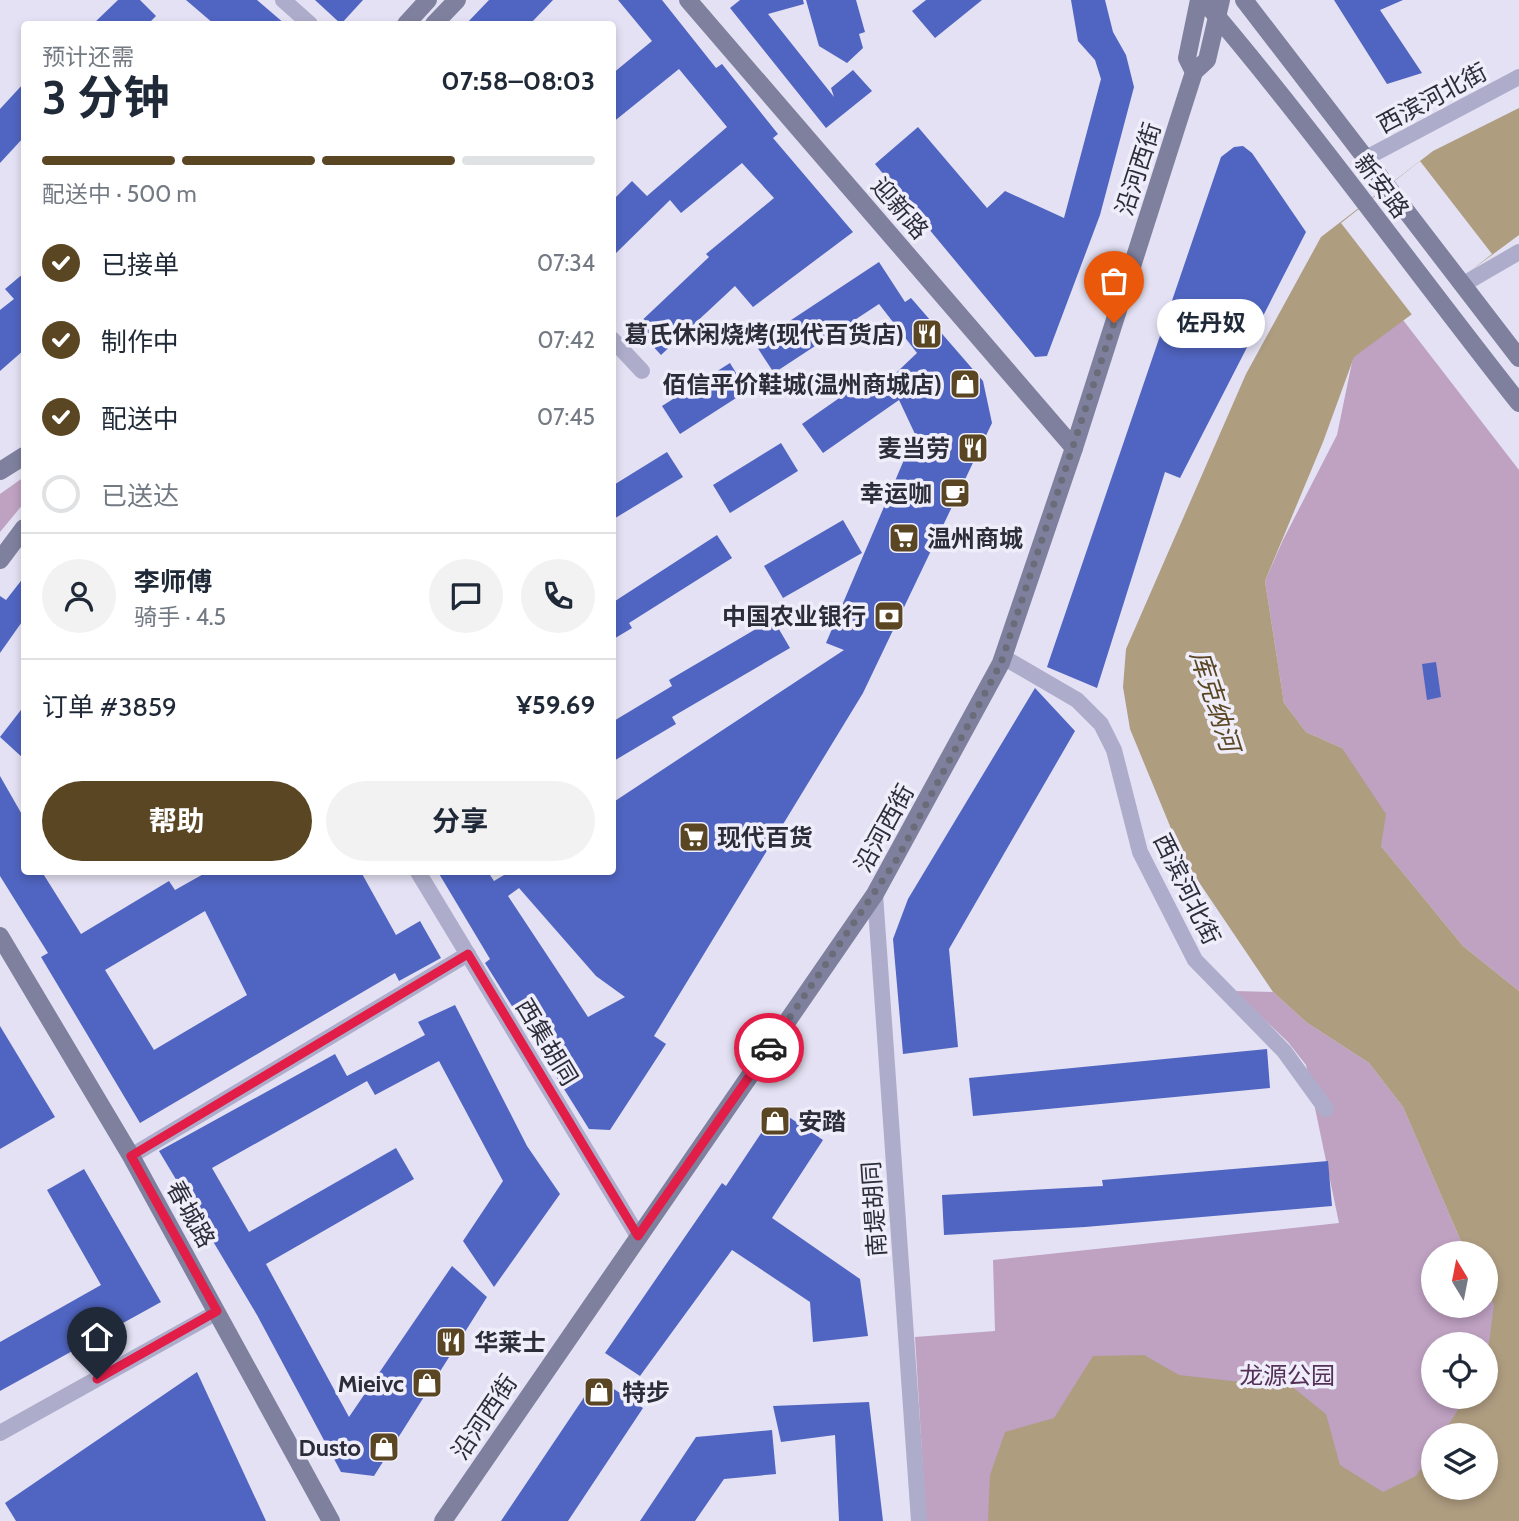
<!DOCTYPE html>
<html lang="zh">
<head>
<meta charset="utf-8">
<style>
	:root { --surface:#fff; --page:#f2f2f3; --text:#1f2937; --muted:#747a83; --line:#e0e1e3; --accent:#5a4622 }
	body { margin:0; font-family:Cabin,"Noto Sans SC",sans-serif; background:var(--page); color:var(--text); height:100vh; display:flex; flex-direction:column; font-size:26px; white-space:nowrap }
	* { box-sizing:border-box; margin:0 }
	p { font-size:23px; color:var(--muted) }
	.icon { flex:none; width:38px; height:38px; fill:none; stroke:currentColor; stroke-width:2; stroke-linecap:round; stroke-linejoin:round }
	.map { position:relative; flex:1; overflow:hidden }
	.drawer { position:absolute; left:21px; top:21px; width:595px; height:854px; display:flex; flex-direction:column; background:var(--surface); border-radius:7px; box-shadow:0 4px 10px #0003 }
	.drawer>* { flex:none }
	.needle { width:46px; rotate:350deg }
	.controls { position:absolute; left:1421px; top:1241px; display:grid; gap:14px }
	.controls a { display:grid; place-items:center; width:77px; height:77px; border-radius:50%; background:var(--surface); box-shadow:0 4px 10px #0003; font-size:35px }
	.pin { position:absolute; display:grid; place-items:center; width:60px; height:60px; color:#fff; margin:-72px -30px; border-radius:50% 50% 50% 0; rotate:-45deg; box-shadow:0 0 7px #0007 }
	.pin .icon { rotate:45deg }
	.courier { position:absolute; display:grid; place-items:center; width:70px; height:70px; margin:-35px; border:5px solid #e11d48; border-radius:50%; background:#fff; color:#222; box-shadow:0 2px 9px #0007 }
	.bubble { position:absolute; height:49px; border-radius:24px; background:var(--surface); box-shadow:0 4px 10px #0003; font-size:23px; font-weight:700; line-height:49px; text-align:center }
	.summary em { font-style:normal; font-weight:700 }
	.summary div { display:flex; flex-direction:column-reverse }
	.summary { display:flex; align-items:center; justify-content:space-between; height:119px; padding:0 21px }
	h1 { font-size:46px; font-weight:700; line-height:52px }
	.bar { display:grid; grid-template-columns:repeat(4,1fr); gap:10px 7px; align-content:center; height:84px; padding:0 21px }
	.bar i { height:9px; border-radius:5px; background:var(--line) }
	.bar .active { background:var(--accent) }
	.bar p { grid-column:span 4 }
	.line { display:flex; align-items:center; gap:18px; padding:0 21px; border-top:2px solid var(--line) }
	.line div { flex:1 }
	.round { display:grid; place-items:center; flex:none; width:74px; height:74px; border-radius:37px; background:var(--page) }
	ol { padding:0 21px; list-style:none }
	li { display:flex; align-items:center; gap:21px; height:77px }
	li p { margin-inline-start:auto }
	li .icon { padding:7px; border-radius:50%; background:var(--accent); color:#fff; stroke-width:4 }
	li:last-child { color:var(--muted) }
	li i { width:38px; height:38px; border:4px solid var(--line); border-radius:50% }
	.primary-button { display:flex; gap:14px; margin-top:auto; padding:14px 21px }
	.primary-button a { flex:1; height:80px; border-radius:42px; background:var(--accent); color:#fff; font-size:28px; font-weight:700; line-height:80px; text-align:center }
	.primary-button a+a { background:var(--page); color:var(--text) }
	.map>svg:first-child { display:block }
</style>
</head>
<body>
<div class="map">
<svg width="1519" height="1521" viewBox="0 0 1519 1521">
	<rect width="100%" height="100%" fill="#e3e1f3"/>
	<!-- green -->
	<g fill="#bfa1c2" fill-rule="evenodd">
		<polygon points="1403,320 1519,470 1519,991 1463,946 1381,846 1342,748 1306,732 1284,703 1265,581 1283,540 1337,435 1357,338"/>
		<polygon points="24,477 24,503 0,532 0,494"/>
		<path d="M1234,991L1273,992L1306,1022L1369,1063L1403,1107L1466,1253H1433V1306H1486V1283L1519,1321V1521H926L915,1337L995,1331L993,1260L1339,1223L1306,1065L1288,1042ZM1433,1344H1486V1396H1433ZM1433,1435H1486V1488H1433Z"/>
	</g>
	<!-- water -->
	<polygon fill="#af9d80" points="1519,108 1519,235 1354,357 1323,442 1265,581 1284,703 1306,732 1342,748 1386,814 1381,846 1463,946 1519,991 1519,1521 988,1521 990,1475 1005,1432 1054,1418 1093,1356 1144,1355 1179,1375 1232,1381 1285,1381 1326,1414 1340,1465 1383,1492 1416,1476 1433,1449 1433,1488 1486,1488 1486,1435 1442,1435 1466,1397 1486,1396 1486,1365 1494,1305 1486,1286 1486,1253 1466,1253 1403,1107 1369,1063 1306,1022 1273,992 1184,860 1130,729 1123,687 1126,649 1246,374 1321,237 1433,151"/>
	<!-- pier -->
	<polygon fill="#e3e1f3" points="1420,161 1492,254 1413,316 1341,223"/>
	<!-- building -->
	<g fill="#5065c1" fill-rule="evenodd">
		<polygon points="118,0 140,0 156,16 148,24 93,24"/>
		<polygon points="186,0 257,0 285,24 214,24"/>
		<polygon points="315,0 363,0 341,24"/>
		<polygon points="489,0 553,0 530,24 466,24"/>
		<polygon points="618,0 662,0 716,68 722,64 778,134 773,138 853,232 753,307 735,286 661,355 635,327 709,257 706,254 774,198 742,163 681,213 670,200 612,257 612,201 632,181 647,196 727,127 679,69 612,123 612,74 652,41"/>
		<polygon points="740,0 803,0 804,4 768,14 834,97 831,88 853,70 872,91 826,128 730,8"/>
		<polygon points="806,0 856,0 865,32 859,34 863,48 847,63 819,46"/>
		<polygon points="926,0 982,0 935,38 912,11"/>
		<polygon points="1071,0 1105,0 1113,32 1126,55 1134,87 1100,215 1047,356 1035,357 875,164 918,127 987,208 1005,191 1064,218 1101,79 1095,60 1078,41"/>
		<polygon points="1334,0 1403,0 1380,10 1422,73 1387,84"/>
		<polygon points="24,83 24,137 0,163 0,109"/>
		<polygon points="1243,146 1252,153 1306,232 1180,478 1165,472 1097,688 1047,667 1221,157 1234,147"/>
		<path d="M879,262L905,302L911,298L983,381L992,423L863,693L654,1036L666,1044L610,1130L589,1129L485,963L490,959L438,872H488L494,881L509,872H612V803L844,650L826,643L915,434L899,400L823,453L802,424L868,378L877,391L917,353L879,304L774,373L755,344ZM519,888L596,976L625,997L588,1017L508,896Z"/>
		<polygon points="24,273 24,350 0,371 0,310 14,299 5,289"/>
		<polygon points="730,363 747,391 680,434 662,406"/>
		<polygon points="781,443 798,471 730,513 713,485"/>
		<polygon points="667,452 683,477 612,520 612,486"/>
		<polygon points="843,520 862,553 783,598 764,566"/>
		<polygon points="717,535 732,558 629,623 632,628 612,640 612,603"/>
		<polygon points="24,577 24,619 0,653 0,596 6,600"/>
		<polygon points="773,619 790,648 672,717 676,724 612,762 612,722 672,686 669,680"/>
		<polygon points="1436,662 1441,697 1427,700 1422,664"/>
		<polygon points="1035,688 1075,731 949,949 958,1047 903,1054 893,939 908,899"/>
		<polygon points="24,706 24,759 0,737"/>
		<path d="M0,776L24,818V872H42L81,934L169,881L175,890L207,872H361L396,935L420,921L441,958L399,981L395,973L140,1123L41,957L48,953L0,876ZM205,911L247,995L154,1050L105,970Z"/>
		<polygon points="455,1005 527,1146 560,1194 494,1287 463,1241 503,1181 439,1061 375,1095 367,1081 212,1168 249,1232 396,1148 414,1179 266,1264 349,1417 452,1266 487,1297 374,1476 341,1472 257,1315 159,1151 335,1054 347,1076 425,1035 418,1022"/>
		<polygon points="0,1026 55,1117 0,1149"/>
		<polygon points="1267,1049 1270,1088 973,1116 969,1078"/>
		<polygon points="777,1109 823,1140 772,1218 860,1279 868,1336 813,1342 810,1302 732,1250 640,1376 605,1353 722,1183 726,1186"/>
		<polygon points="1328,1161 1332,1206 1085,1227 944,1235 942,1195 1103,1186 1102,1180"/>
		<polygon points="84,1169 161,1302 0,1391 0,1342 101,1285 47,1190"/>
		<polygon points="197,1372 266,1521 16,1521 5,1503"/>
		<polygon points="597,1378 643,1408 568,1521 501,1521"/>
		<polygon points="869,1402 883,1521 839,1521 835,1435 781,1442 773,1406"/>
		<polygon points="772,1430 776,1474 724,1479 695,1521 640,1521 696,1437"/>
	</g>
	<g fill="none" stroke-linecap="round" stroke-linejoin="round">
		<!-- street -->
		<g stroke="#adadcb" stroke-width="16">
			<polyline points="283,0 310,24"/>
			<polyline points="1366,158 1519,77"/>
			<polyline points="1462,285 1519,252"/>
			<polyline points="612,339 642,371"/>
			<polyline points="1003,657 1077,700 1101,724 1114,750 1140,852 1195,960 1284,1051 1326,1109"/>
			<polyline points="418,872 638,1236"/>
			<polyline points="875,894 919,1521"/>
			<polyline points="131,1156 468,954"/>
			<polyline points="0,1433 217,1312"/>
		</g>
		<!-- secondary -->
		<g stroke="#7e809e" stroke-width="18">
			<polyline points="688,0 1074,448"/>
			<path d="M1203,0C1314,130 1413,269 1519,403"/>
			<polyline points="1244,0 1519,358"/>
			<polyline points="406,24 428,0"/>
			<polyline points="434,24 457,0"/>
			<polyline points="1194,72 1187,58 1199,0"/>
			<polyline points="0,471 24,456"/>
			<polyline points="0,560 24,528"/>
			<polyline points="0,936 131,1156 331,1521"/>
			<polyline points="443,1521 875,894 1001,663 1074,448 1194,72 1207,60 1221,0"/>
		</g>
	</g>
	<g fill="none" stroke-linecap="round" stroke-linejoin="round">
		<!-- done -->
		<polyline stroke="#6b6c7a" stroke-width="7" stroke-dasharray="0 12.6" points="769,1048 897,859 1001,663 1114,323"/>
		<!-- route -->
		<polyline stroke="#e11d48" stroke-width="9" points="97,1379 217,1311 131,1156 468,954 638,1236 769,1048"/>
	</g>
	<!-- icons -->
	<defs>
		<g id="restaurant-square" transform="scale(1.575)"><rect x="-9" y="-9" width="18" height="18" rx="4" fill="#5a4622" stroke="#efedfa"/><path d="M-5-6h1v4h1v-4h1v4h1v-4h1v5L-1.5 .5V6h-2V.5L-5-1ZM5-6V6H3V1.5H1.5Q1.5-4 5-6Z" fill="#fff"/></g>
		<g id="shop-square" transform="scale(1.575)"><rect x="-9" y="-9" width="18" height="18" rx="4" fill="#5a4622" stroke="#efedfa"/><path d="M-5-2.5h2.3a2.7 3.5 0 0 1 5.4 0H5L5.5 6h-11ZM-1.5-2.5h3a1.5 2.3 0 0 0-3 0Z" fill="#fff"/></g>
		<g id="cafe-square" transform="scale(1.575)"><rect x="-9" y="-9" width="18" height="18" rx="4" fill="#5a4622" stroke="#efedfa"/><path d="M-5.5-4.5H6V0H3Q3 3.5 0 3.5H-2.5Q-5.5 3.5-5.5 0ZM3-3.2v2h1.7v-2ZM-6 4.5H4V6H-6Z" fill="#fff"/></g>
		<g id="supermarket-square" transform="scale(1.575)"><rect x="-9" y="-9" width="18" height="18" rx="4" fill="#5a4622" stroke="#efedfa"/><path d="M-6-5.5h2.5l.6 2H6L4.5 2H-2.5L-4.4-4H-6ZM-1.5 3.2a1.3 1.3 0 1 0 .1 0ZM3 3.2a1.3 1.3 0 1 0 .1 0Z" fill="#fff"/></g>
		<g id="bank-square" transform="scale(1.575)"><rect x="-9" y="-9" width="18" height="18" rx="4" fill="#5a4622" stroke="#efedfa"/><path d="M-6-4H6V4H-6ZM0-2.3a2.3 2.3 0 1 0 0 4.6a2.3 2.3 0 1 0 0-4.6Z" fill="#fff"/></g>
	</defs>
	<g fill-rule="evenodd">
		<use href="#restaurant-square" x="927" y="334"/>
		<use href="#shop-square" x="965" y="384"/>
		<use href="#restaurant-square" x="973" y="448"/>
		<use href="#cafe-square" x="955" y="493"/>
		<use href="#supermarket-square" x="904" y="538"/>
		<use href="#bank-square" x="889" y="616"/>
		<use href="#supermarket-square" x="694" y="837"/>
		<use href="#shop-square" x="775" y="1121"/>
		<use href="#restaurant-square" x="451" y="1342"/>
		<use href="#shop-square" x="427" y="1383"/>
		<use href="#shop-square" x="599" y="1392"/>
		<use href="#shop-square" x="384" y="1447"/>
	</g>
	<g text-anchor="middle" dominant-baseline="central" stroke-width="7" stroke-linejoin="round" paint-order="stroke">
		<!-- street labels -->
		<g font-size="24" fill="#2b2d39" stroke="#efedfa">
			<text transform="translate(1432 98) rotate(-28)">西滨河北街</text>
			<text transform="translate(1138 169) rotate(-72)">沿河西街</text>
			<text transform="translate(1382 186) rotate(53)">新安路</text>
			<text transform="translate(900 208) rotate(49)">迎新路</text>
			<text transform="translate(884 828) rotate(-61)">沿河西街</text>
			<text transform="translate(1187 889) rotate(64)">西滨河北街</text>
			<text transform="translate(547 1042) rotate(59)">西集胡同</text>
			<text transform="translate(874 1209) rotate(-94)">南堤胡同</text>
			<text transform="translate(191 1214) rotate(61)">春城路</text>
			<text transform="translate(484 1417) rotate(-56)">沿河西街</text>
		</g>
		<!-- poi labels -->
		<g font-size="24" font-weight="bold" fill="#2b2d39" stroke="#efedfa" text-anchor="end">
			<text x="904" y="334">葛氏休闲烧烤(现代百货店)</text>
			<text x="942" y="384">佰信平价鞋城(温州商城店)</text>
			<text x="950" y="448">麦当劳</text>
			<text x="932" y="493">幸运咖</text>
			<text x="927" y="538" text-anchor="start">温州商城</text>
			<text x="866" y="616">中国农业银行</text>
			<text x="717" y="837" text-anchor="start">现代百货</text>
			<text x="798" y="1121" text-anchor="start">安踏</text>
			<text x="474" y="1342" text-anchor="start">华莱士</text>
			<text x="404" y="1383">Mieivc</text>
			<text x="622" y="1392" text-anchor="start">特步</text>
			<text x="361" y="1447">Dusto</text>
		</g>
		<!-- park labels -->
		<g font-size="24" fill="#543057" stroke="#efedfa">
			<text x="1287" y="1375">龙源公园</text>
		</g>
		<!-- water labels -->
		<g font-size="26" font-style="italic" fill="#5a4622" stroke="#efedfa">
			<text transform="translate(1215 701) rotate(72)">库克纳河</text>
		</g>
	</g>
</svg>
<div class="controls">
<a><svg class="needle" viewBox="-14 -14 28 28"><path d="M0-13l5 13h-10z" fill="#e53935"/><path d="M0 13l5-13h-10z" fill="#747a83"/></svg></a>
<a><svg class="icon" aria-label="locate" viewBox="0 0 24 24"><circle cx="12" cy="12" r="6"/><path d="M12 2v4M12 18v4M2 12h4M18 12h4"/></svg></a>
<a><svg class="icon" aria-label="layers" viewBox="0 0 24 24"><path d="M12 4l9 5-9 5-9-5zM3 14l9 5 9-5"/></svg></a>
</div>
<div class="pin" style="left:1114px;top:323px;background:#ea580c"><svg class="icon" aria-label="bag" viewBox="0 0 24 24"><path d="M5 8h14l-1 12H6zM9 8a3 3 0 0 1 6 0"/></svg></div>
<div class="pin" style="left:97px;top:1379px;background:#1f2937"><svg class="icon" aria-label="home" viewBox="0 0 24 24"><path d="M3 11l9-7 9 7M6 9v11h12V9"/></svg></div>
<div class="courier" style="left:769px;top:1048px"><svg class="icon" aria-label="car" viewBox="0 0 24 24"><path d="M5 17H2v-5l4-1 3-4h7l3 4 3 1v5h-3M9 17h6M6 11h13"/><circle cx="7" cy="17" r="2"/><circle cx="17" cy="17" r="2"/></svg></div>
<div class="bubble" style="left:1157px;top:299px;width:108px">佐丹奴</div>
<section class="drawer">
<div class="summary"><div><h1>3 分钟</h1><p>预计还需</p></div><em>07:58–08:03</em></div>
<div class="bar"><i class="active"></i><i class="active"></i><i class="active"></i><i></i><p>配送中 · 500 m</p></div>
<ol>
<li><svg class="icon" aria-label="check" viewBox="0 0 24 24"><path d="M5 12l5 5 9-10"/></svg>已接单<p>07:34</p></li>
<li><svg class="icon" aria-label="check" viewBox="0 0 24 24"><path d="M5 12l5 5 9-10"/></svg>制作中<p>07:42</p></li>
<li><svg class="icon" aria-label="check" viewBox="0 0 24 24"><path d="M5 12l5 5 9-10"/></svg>配送中<p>07:45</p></li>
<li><i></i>已送达</li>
</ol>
<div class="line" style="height:126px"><a class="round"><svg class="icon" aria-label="person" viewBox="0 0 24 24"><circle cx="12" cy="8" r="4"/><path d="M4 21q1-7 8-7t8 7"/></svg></a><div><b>李师傅</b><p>骑手 · 4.5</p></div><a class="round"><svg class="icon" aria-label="chat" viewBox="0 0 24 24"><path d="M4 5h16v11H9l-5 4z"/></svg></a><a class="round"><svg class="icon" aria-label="phone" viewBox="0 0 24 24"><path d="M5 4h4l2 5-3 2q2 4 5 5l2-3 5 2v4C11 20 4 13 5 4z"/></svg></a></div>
<div class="line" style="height:91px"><div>订单 #3859</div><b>¥59.69</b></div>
<div class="primary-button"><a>帮助</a><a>分享</a></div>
</section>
</div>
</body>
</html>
